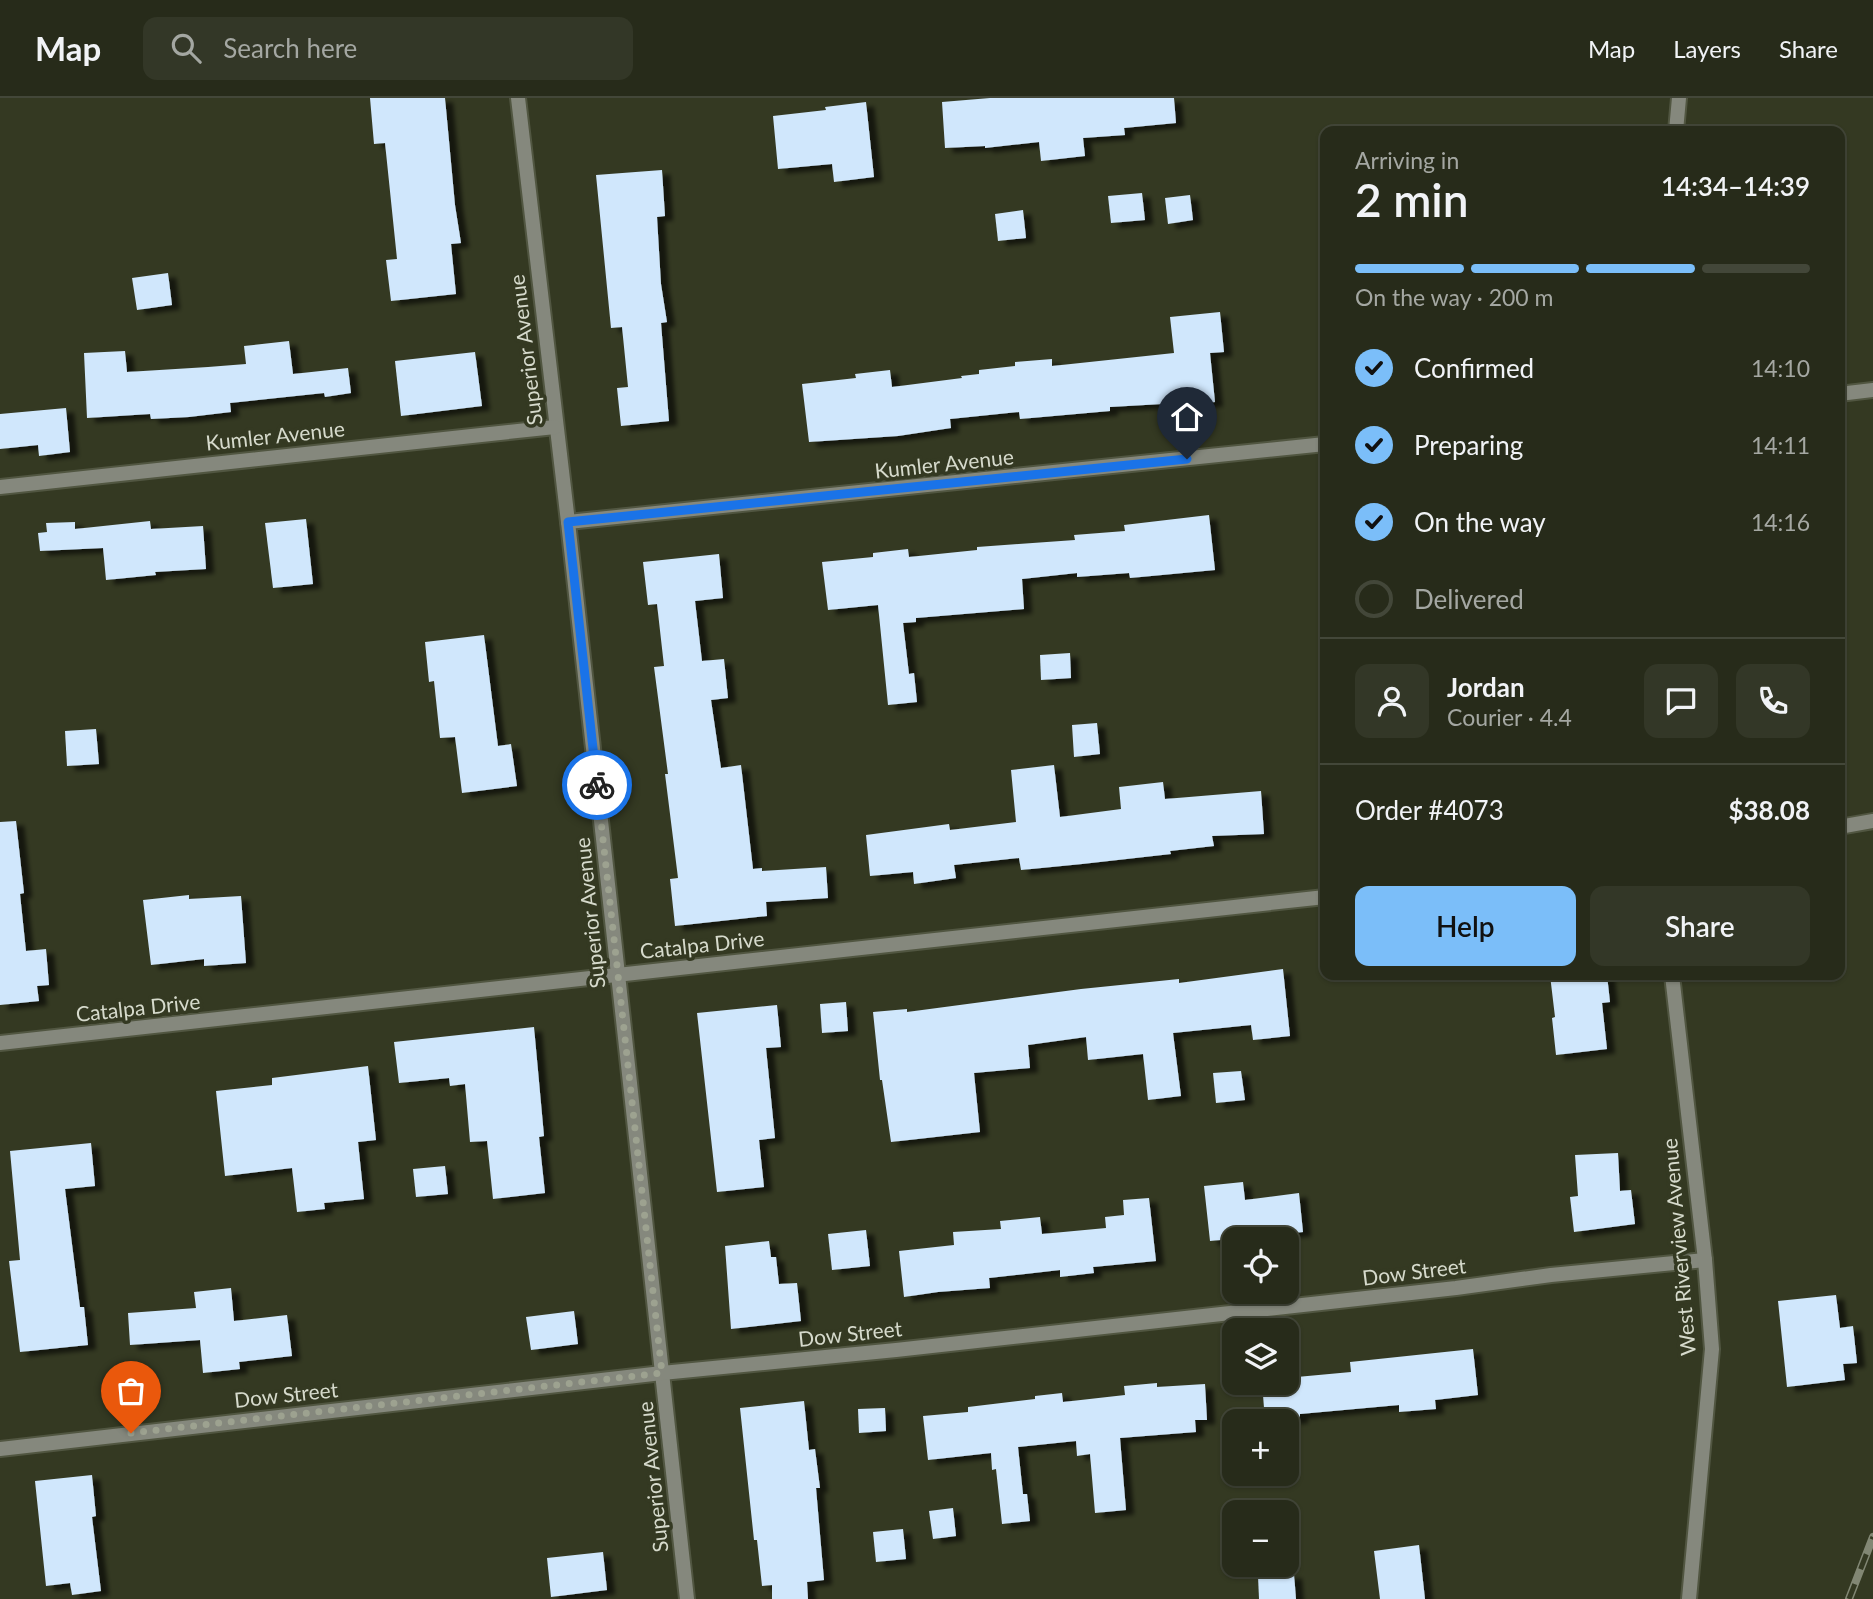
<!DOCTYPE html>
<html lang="en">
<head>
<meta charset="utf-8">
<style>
	:root { --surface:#272b1a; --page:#333727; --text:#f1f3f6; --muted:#a4a7a2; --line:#434739; --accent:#7bbef9 }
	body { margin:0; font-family:Lato,sans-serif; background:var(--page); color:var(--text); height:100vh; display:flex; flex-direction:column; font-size:26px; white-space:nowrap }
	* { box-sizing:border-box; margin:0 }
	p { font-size:23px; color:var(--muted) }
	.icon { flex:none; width:38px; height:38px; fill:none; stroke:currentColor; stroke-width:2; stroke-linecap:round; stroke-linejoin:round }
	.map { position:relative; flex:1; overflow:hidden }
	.side { position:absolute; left:1320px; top:28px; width:525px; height:854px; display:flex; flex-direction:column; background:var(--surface); border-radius:14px; box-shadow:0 2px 5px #0004,0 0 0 2px var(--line) }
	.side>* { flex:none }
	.buttons { position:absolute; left:1222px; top:1129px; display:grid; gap:14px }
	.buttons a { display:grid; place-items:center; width:77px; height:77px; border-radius:14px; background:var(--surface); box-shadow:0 2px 5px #0004,0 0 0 2px var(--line); font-size:35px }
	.pin { position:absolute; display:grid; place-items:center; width:60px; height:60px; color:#fff; margin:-72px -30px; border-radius:50% 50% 50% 0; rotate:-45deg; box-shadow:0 0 7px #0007 }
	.pin .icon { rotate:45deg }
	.courier { position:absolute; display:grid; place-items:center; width:70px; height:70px; margin:-35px; border:5px solid #1a73e8; border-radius:50%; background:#fff; color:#222; box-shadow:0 2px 9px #0007 }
	.headline em { font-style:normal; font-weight:600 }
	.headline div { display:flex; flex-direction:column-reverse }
	.headline { display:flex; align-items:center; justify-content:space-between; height:119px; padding:0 35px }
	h1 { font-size:46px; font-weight:600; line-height:52px }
	.bar { display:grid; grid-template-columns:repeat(4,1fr); gap:10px 7px; align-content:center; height:84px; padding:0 35px }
	.bar i { height:9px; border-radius:5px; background:var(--line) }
	.bar .current { background:var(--accent) }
	.bar p { grid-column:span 4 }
	.line { display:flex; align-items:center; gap:18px; padding:0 35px; border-top:2px solid var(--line) }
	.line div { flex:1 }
	.round { display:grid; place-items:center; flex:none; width:74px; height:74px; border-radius:14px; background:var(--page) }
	ol { padding:0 35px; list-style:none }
	li { display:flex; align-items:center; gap:21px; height:77px }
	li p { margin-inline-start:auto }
	li .icon { padding:7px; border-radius:50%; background:var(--accent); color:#111; stroke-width:4 }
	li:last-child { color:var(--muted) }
	li i { width:38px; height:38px; border:4px solid var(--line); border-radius:50% }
	.button { display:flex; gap:14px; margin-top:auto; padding:14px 35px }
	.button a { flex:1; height:80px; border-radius:14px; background:var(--accent); color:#111; font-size:28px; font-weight:600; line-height:80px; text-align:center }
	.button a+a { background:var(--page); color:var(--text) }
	header { display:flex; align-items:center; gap:42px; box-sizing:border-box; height:98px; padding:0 35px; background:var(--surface); border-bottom:2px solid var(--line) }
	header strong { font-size:33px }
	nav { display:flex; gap:38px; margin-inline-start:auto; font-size:24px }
	.search { width:490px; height:63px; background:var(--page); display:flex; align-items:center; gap:18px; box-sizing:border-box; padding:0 24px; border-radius:14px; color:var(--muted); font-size:26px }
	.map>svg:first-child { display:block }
</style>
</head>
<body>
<header>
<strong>Map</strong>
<div class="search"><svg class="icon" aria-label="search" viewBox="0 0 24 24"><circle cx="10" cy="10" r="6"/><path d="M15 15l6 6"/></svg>Search here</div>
<nav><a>Map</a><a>Layers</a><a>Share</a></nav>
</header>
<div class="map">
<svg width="1873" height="1501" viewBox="0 0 1873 1501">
	<defs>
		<filter id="shadow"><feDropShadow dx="8" dy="4.5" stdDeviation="2" flood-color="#0009"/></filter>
	</defs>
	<rect width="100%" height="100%" fill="#343922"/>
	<!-- building -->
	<g fill="#d0e7fc" filter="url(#shadow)">
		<polygon points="370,0 445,0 455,107 461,145 451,146 456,196 391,203 386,162 397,161 385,45 374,46"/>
		<polygon points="990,0 1174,0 1176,25 1124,30 1125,37 1083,40 1085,58 1041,63 1039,44 985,50 985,48 945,50 942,4"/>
		<polygon points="866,4 874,79 834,84 832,66 778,71 773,18 826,12 825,9"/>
		<polygon points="662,72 665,118 657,119 661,186 667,224 661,225 669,323 621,328 617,290 628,289 622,229 611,230 596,77"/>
		<polygon points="1142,95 1145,122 1111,125 1108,98"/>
		<polygon points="1190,97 1193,122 1168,126 1165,100"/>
		<polygon points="1023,112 1026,140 998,143 995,116"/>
		<polygon points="168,175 172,207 137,212 132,180"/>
		<polygon points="1220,214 1224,254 1210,255 1215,304 1180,308 1180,305 1110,309 1110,313 1020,321 1019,314 950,321 951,330 898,338 809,344 802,286 856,280 855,276 890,272 892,289 962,280 961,278 979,276 979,272 1015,268 1015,264 1052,261 1052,268 1174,255 1170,219"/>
		<polygon points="289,243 293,276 348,270 351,295 325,299 324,295 230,305 231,314 189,319 151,321 150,316 87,320 84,255 125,253 127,274 208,269 246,266 244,248"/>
		<polygon points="475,254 482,308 401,318 395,263"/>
		<polygon points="66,310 70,354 39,358 38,347 0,351 0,316"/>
		<polygon points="1209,417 1215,472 1130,480 1129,475 1077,479 1077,475 1022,481 1024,511 916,520 916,524 903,525 909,576 914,575 917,604 888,607 878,507 828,512 822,464 873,459 873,455 908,451 909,459 977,452 977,449 1075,442 1074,437 1125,433 1124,427"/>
		<polygon points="306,421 313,486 273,490 265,425"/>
		<polygon points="150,423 151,431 203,428 206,471 155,474 156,477 106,482 103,450 40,453 38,435 47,434 46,425 75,424 75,431"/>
		<polygon points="719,456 723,500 695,503 702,563 724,561 728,600 711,602 721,670 741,667 753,771 762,770 762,773 826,769 828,800 766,804 767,818 675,828 670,781 678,780 665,676 668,676 654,569 664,568 657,506 648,507 643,464"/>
		<polygon points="484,537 498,648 511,646 517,688 462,695 455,639 440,640 434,583 429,584 425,544"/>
		<polygon points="1070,555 1071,580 1041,582 1040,557"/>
		<polygon points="1097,625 1100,656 1074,659 1072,627"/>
		<polygon points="96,631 99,666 67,668 65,633"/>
		<polygon points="1054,667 1060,719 1121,711 1119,689 1163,684 1165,701 1261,693 1264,736 1212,738 1214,748 1170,753 1171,756 1082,766 1021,772 1019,760 954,767 956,780 914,786 913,774 870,778 866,737 949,726 950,732 1016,724 1011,672"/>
		<polygon points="16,723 24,795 20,796 26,853 46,851 49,887 37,888 39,903 0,907 0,724"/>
		<polygon points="189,797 189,801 241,798 246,865 204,868 204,861 151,867 143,802"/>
		<polygon points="1283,871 1290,938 1253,942 1251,927 1173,935 1181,998 1148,1002 1143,956 1088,962 1086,939 1028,947 1030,970 974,975 980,1034 891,1044 882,982 880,982 873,914 907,911 907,914 1081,891 1179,881 1179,885"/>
		<polygon points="1550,877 1607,877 1610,904 1602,905 1607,951 1556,957 1552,920 1555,919"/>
		<polygon points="846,904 848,933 822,935 820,906"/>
		<polygon points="777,907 781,949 766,950 775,1040 759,1042 764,1089 717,1094 697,915"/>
		<polygon points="534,929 544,1038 539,1039 545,1095 493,1101 487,1043 470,1044 465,986 450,988 449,980 399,985 394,944"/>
		<polygon points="368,968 376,1042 358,1044 364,1101 324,1105 325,1111 297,1114 292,1070 225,1078 216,993 272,987 272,980"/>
		<polygon points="1241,973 1245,1002 1216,1005 1213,975"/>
		<polygon points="91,1045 95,1088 65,1091 80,1209 84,1209 88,1247 20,1254 9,1163 20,1162 10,1053"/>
		<polygon points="1618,1055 1620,1093 1631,1092 1635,1126 1574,1134 1570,1099 1578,1098 1575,1057"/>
		<polygon points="445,1068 448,1096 416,1099 413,1071"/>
		<polygon points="1243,1084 1245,1102 1299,1095 1303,1134 1210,1143 1204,1088"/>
		<polygon points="1149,1100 1156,1163 1093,1169 1094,1175 1060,1179 1060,1172 989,1180 990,1190 938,1194 904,1199 899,1153 954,1147 953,1134 1001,1131 1000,1123 1040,1119 1042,1136 1106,1130 1105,1119 1124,1117 1123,1102"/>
		<polygon points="866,1132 870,1168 832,1172 828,1136"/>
		<polygon points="769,1143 771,1159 776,1159 779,1186 797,1185 801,1223 731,1231 725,1148"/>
		<polygon points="231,1190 234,1223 287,1217 292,1258 239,1264 240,1271 203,1275 200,1242 130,1247 128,1215 196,1210 194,1194"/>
		<polygon points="1836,1197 1840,1230 1853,1228 1857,1265 1843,1266 1845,1282 1787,1289 1778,1203"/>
		<polygon points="574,1213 578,1246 531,1252 526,1219"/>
		<polygon points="1473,1251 1478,1297 1435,1302 1436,1311 1399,1314 1399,1307 1300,1316 1300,1321 1265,1323 1262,1284 1286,1284 1286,1280 1351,1274 1350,1264"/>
		<polygon points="1157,1285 1157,1289 1205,1286 1207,1322 1195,1322 1196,1334 1120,1340 1126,1412 1095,1415 1090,1356 1077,1358 1076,1343 1018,1349 1023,1396 1027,1396 1030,1423 1002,1426 996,1371 992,1372 991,1355 928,1362 923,1318 968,1314 968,1309 1035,1301 1035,1298 1062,1295 1063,1304 1125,1297 1124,1288"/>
		<polygon points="804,1303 809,1352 815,1351 820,1390 816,1390 824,1482 807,1484 808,1501 772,1501 772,1487 762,1488 757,1442 754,1442 740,1310"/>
		<polygon points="885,1310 886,1333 859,1335 858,1311"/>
		<polygon points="92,1377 96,1418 92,1419 101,1493 72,1497 70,1485 46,1488 35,1383"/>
		<polygon points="953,1410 956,1438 933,1441 929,1413"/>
		<polygon points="903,1431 906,1461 876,1464 873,1434"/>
		<polygon points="1419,1447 1425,1501 1380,1501 1374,1453"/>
		<polygon points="603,1454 607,1492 551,1499 547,1460"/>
		<polygon points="1294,1476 1296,1501 1259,1501 1258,1478"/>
	</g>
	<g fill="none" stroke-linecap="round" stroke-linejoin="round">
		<!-- minor casing -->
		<g stroke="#515641" stroke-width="18">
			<g id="minor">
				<polyline points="518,0 568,424 687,1501"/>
				<polyline points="1839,296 1873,292"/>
				<polyline points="0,389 555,329"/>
				<polyline points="568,424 1325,346"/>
				<polyline points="1839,729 1873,723"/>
				<polyline points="0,945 1325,799"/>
				<polyline points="0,1351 662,1275 896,1252 1456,1190 1551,1177 1705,1162"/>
			</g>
		</g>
		<!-- tertiary casing -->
		<g stroke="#515641" stroke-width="18">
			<g id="tertiary">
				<polyline points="1676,33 1679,0"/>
				<polyline points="1672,877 1705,1162 1712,1251 1689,1501"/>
			</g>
		</g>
		<!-- minor -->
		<use href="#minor" stroke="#85887d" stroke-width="14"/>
		<!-- tertiary -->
		<use href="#tertiary" stroke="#85887d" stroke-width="14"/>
		<!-- rail casing -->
		<g stroke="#828774" stroke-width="8">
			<polyline id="rail" points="1849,1501 1873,1439"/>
		</g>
		<!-- rail -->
		<use href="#rail" stroke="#343922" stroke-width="5" stroke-dasharray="16" stroke-linecap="butt"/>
	</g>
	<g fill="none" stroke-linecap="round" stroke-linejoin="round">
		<!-- done -->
		<polyline stroke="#9da290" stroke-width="7" stroke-dasharray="0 12.6" points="131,1335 662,1275 597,687"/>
		<!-- route -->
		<polyline stroke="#1a73e8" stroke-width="9" points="597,687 568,424 1187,361"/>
	</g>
	<g text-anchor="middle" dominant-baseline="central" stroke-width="7" stroke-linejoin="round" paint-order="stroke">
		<!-- street labels -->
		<g font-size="21" fill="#d6dacc" stroke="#343922">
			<text transform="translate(525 252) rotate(-97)">Superior Avenue</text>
			<text transform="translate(275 337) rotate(-6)">Kumler Avenue</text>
			<text transform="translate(944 365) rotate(-6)">Kumler Avenue</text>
			<text transform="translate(589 815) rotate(-96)">Superior Avenue</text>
			<text transform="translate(702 846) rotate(-6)">Catalpa Drive</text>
			<text transform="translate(138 909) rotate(-6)">Catalpa Drive</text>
			<text transform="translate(1678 1149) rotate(-95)">West Riverview Avenue</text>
			<text transform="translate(1414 1173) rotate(-7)">Dow Street</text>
			<text transform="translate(850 1235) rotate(-6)">Dow Street</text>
			<text transform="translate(286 1296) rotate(-6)">Dow Street</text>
			<text transform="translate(652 1379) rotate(-96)">Superior Avenue</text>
		</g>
	</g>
</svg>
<div class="buttons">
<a><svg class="icon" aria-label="locate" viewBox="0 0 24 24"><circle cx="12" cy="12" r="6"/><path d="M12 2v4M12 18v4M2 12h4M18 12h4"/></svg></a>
<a><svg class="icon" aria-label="layers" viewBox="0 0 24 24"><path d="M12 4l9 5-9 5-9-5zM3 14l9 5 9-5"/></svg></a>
<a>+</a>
<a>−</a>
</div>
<div class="pin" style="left:131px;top:1335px;background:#ea580c"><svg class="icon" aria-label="bag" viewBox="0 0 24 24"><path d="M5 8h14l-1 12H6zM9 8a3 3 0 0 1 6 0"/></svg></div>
<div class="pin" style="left:1187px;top:361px;background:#1f2937"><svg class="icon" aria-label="home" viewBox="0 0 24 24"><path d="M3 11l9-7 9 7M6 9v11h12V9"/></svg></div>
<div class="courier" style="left:597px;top:687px"><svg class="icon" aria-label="bike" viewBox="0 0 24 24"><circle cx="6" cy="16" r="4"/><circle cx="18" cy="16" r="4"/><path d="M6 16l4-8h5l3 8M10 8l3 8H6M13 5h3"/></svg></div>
<section class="side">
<div class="headline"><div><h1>2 min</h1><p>Arriving in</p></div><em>14:34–14:39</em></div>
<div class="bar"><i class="current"></i><i class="current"></i><i class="current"></i><i></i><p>On the way · 200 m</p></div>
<ol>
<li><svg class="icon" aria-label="check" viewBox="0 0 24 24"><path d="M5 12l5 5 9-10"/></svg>Confirmed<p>14:10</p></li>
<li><svg class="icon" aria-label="check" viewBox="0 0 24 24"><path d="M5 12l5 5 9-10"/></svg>Preparing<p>14:11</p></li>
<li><svg class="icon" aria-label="check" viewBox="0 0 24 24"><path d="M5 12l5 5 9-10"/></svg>On the way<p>14:16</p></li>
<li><i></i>Delivered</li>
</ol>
<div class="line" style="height:126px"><a class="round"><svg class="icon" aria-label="person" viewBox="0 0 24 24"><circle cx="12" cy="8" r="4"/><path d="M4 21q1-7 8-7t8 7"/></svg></a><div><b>Jordan</b><p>Courier · 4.4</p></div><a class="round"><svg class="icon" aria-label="chat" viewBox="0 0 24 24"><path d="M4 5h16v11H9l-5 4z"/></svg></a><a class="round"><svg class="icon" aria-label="phone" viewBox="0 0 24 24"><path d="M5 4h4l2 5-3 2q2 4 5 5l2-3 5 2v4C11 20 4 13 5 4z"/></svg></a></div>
<div class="line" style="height:91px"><div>Order #4073</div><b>$38.08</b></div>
<div class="button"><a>Help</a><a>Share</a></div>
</section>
</div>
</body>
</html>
